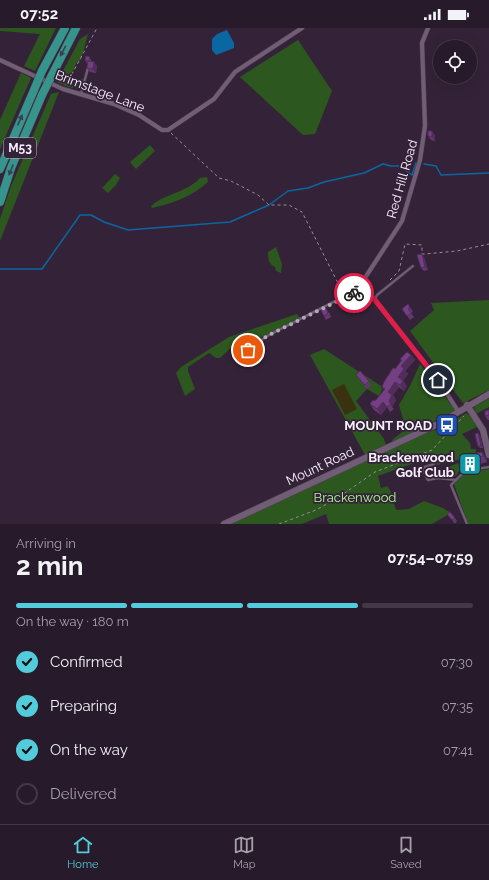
<!DOCTYPE html>
<html lang="en">
<head>
<meta charset="utf-8">
<style>
	:root { --surface:#271a2a; --page:#332736; --text:#f1f3f6; --muted:#a4a1a8; --line:#433847; --accent:#52cbda }
	body { margin:0; font-family:Raleway,sans-serif; background:var(--page); color:var(--text); height:100vh; display:flex; flex-direction:column; font-size:15px; white-space:nowrap }
	* { box-sizing:border-box; margin:0 }
	p { font-size:13px; color:var(--muted) }
	.icon { flex:none; width:22px; height:22px; fill:none; stroke:currentColor; stroke-width:2; stroke-linecap:round; stroke-linejoin:round }
	.map { position:relative; height:496px; overflow:hidden }
	.drawer { display:flex; flex-direction:column; background:var(--surface); flex:1 }
	.drawer>* { flex:none }
	.controls { position:absolute; left:433px; top:12px; display:grid; gap:8px }
	.controls a { display:grid; place-items:center; width:44px; height:44px; border-radius:50%; background:var(--surface); box-shadow:0 4px 16px #0002,0 0 0 1px var(--line); font-size:20px }
	.pin { position:absolute; display:grid; place-items:center; width:34px; height:34px; color:#fff; margin:-17px; border:2px solid #fff; border-radius:50%; box-shadow:0 1px 4px #0007 }
	.courier { position:absolute; display:grid; place-items:center; width:40px; height:40px; margin:-20px; border:3px solid #e11d48; border-radius:50%; background:#fff; color:#222; box-shadow:0 1px 5px #0007 }
	.overview em { font-style:normal; font-weight:700 }
	.overview div { display:flex; flex-direction:column-reverse }
	.overview { display:flex; align-items:center; justify-content:space-between; height:68px; padding:0 16px }
	h1 { font-size:26px; font-weight:700; line-height:30px }
	.bar { display:grid; grid-template-columns:repeat(4,1fr); gap:6px 4px; align-content:center; height:48px; padding:0 16px }
	.bar i { height:5px; border-radius:3px; background:var(--line) }
	.bar .on { background:var(--accent) }
	.bar p { grid-column:span 4 }
	ol { padding:0 16px; list-style:none }
	li { display:flex; align-items:center; gap:12px; height:44px }
	li p { margin-inline-start:auto }
	li .icon { padding:4px; border-radius:50%; background:var(--accent); color:#111; stroke-width:4 }
	li:last-child { color:var(--muted) }
	li i { width:22px; height:22px; border:2px solid var(--line); border-radius:50% }
	.status { display:flex; justify-content:space-between; align-items:center; height:28px; padding:0 20px; background:var(--surface); direction:ltr }
	.status svg { height:11px; fill:currentColor }
	.menu { display:flex; justify-content:space-around; align-items:center; height:56px; border-top:1px solid var(--line); background:var(--surface); font-size:11px; color:var(--muted) }
	.menu a { display:grid; justify-items:center; gap:2px }
	.menu .on { color:var(--accent) }
	.map>svg:first-child { display:block }
</style>
</head>
<body>
<div class="status"><b>07:52</b><svg viewBox="0 0 49 12"><path d="M0 12V9h3v3zM5 12V6h3v6zM10 12V3h3v9zM15 12V0h3v12zM26 1h20v11H26zM47 4h2v5h-2z"/></svg></div>
<div class="map">
<svg width="489" height="496" viewBox="0 0 489 496">
	<rect width="100%" height="100%" fill="#342338"/>
	<!-- green -->
	<g fill="#2c571e">
		<polygon points="0,0 56,0 35,43 24,38 40,6 0,3"/>
		<polygon points="88,6 81,32 77,34 70,50 74,58 83,50 80,61 68,59 57,54 80,11"/>
		<polygon points="298,12 332,63 315,106 303,107 240,49"/>
		<polygon points="21,45 31,50 0,121 0,92"/>
		<polygon points="59,64 0,213 0,191 11,158 51,66"/>
		<polygon points="150,117 155,123 136,141 130,134"/>
		<polygon points="115,146 120,150 116,157 108,165 102,160"/>
		<path d="M207,149L208,154C191,169 174,175 152,180L151,178C166,165 186,165 200,150Z"/>
		<path d="M276,219L282,236L281,245L276,243L275,239C269,236 268,232 268,224Z"/>
		<polygon points="489,272 489,362 463,375 410,303 434,282 431,275"/>
		<polygon points="297,286 300,290 260,310 252,316 245,312 235,316 220,330 216,330 209,325 188,339 188,343 195,361 185,368 176,345 181,339 229,309"/>
		<polygon points="324,321 381,358 382,362 379,368 367,361 356,373 384,411 386,418 365,427 310,327"/>
		<polygon points="420,336 455,382 393,415 392,412 406,401 399,377 411,356"/>
		<polygon points="489,370 489,379 476,386 474,379"/>
		<polygon points="466,385 473,390 477,399 462,406 470,415 471,421 476,421 476,426 473,428 437,437 434,428 378,448 381,460 387,458 390,462 396,482 409,481 424,473 443,480 451,485 432,496 329,496 326,486 302,496 231,496 419,408 446,398"/>
		<polygon points="458,435 460,441 456,448 447,449 442,447 441,442"/>
		<polygon points="489,441 489,496 468,496 454,456 464,446"/>
	</g>
	<!-- sand -->
	<polygon fill="#3a3111" points="344,356 357,381 345,387 332,362"/>
	<!-- water -->
	<polygon fill="#0a67a1" points="227,2 234,15 234,20 216,27 212,22 212,11 217,6"/>
	<g fill="none" stroke-linecap="round" stroke-linejoin="round">
		<!-- stream -->
		<g stroke="#0a67a1" stroke-width="1.5">
			<polyline points="424,136 436,138 441,147 489,145"/>
			<polyline points="0,241 42,241 80,187 91,187 104,194 128,202 230,194 269,177 288,163 308,160 324,154 364,145 383,136 391,138 400,138 412,147 416,135"/>
		</g>
		<!-- lane casing -->
		<g stroke="#514254" stroke-width="3">
			<g id="lane">
				<polyline points="81,66 88,40"/>
				<polyline points="375,271 377,267 413,238"/>
				<polyline points="248,322 267,308 345,268 353,265 367,266"/>
				<polyline points="434,436 422,440 428,452 438,450 456,452"/>
				<polyline points="467,496 451,457 465,443 489,439"/>
			</g>
		</g>
		<!-- street casing -->
		<g stroke="#514254" stroke-width="5">
			<g id="street">
				<polyline points="428,0 422,15 425,98 420,132 402,193 361,256 363,262 375,272 438,352 458,383"/>
				<polyline points="0,32 63,61 114,76 139,87 162,102 168,102 214,71 235,44 302,0"/>
			</g>
		</g>
		<!-- secondary casing -->
		<g stroke="#514254" stroke-width="7">
			<g id="secondary">
				<polyline points="467,377 483,402 489,427"/>
				<polyline points="224,496 438,396 489,366"/>
			</g>
		</g>
		<!-- highway casing -->
		<g stroke="#514254" stroke-width="9">
			<g id="highway">
				<polyline points="42,43 65,0"/>
				<polyline points="52,47 76,0"/>
				<polyline points="0,141 34,62"/>
				<polyline points="0,174 11,140 42,67"/>
			</g>
		</g>
		<!-- path -->
		<g stroke="#998b9c" stroke-width="1" stroke-dasharray="3 3" stroke-linecap="butt">
			<polyline points="66,57 97,0"/>
			<polyline points="171,105 219,150 231,153 258,167 269,177 289,177 302,184 343,265"/>
			<polyline points="390,252 399,243 405,216 422,217 422,226 425,226 457,223 489,216"/>
			<polyline points="279,496 316,482 336,471 375,444 432,422 464,388"/>
		</g>
		<!-- lane -->
		<use href="#lane" stroke="#715d76" stroke-width="2"/>
		<!-- street -->
		<use href="#street" stroke="#715d76" stroke-width="4"/>
		<!-- secondary -->
		<use href="#secondary" stroke="#715d76" stroke-width="6"/>
		<!-- highway -->
		<use href="#highway" stroke="#35958d" stroke-width="8"/>
		<!-- highway-bridge casing -->
		<g stroke="#514254" stroke-width="9" stroke-linecap="butt">
			<g id="highway-bridge">
				<polyline points="34,62 42,43"/>
				<polyline points="42,67 52,47"/>
			</g>
		</g>
		<!-- highway-bridge -->
		<use href="#highway-bridge" stroke="#35958d" stroke-width="8"/>
	</g>
	<!-- wall -->
	<g fill="#653771">
		<polygon points="91,31 91,33 97,38 96,45 90,44 87,40 88,35 86,34 85,32"/>
		<polygon points="435,107 435,113 431,112 428,108"/>
		<polygon points="424,229 428,242 424,243 421,240"/>
		<polygon points="408,276 413,284 411,285 414,289 410,292 402,281"/>
		<polygon points="329,284 331,289 326,292 324,288"/>
		<polygon points="245,321 255,335 248,339 245,335"/>
		<polygon points="411,327 415,332 405,343 408,346 403,353 407,358 404,363 399,359 393,367 396,372 392,379 394,381 390,384 387,379 381,387 374,382 370,376 376,372 384,362 382,359 401,333 400,331"/>
		<polygon points="356,347 369,353 371,357 367,361"/>
		<polygon points="489,382 489,392 488,392 485,388"/>
		<polygon points="480,407 483,420 480,420 478,418"/>
		<polygon points="482,424 486,430 487,434 464,441 460,435"/>
		<polygon points="447,486 455,490 457,493 455,496"/>
	</g>
	<!-- shaded-wall -->
	<g fill="#522d5c">
		<polygon points="94,34 97,38 96,45 93,41"/>
		<polygon points="432,103 435,107 435,113 432,109"/>
		<polygon points="422,226 424,229 428,242 425,239"/>
		<polygon points="411,327 415,332 405,343 408,346 403,353 407,358 404,363 400,357 398,349 401,338"/>
		<polygon points="395,354 399,359 393,367 396,372 392,379 389,373 388,364"/>
		<polygon points="383,374 387,379 381,387 377,381"/>
		<polygon points="478,405 480,407 483,420 481,418"/>
		<polygon points="482,424 486,430 487,434 483,428"/>
	</g>
	<!-- building -->
	<g fill="#754083" stroke="#522d5c">
		<polygon points="86,28 90,29 89,33 85,32"/>
		<polygon points="88,33 94,34 93,41 87,40"/>
		<polygon points="428,103 432,103 432,109 428,108"/>
		<polygon points="422,226 425,239 421,240 417,227"/>
		<polygon points="408,276 410,280 408,281 411,285 407,288 402,281"/>
		<polygon points="326,280 328,285 324,288 321,282"/>
		<polygon points="245,321 252,331 245,335 240,324"/>
		<polygon points="407,324 411,327 401,338 404,341 398,349 403,353 400,357 395,354 388,364 392,367 389,373 391,376 387,379 383,374 377,381 370,376 372,373 376,372 385,361 382,359 384,354 393,340 395,341 402,332 400,331"/>
		<polygon points="360,343 369,353 365,357 356,347"/>
		<polygon points="489,382 489,387 485,388 485,383"/>
		<polygon points="478,405 481,418 478,418 475,406"/>
		<polygon points="482,424 483,428 460,435 458,428"/>
		<polygon points="450,484 455,490 452,492 447,486"/>
	</g>
	<!-- one-way arrows -->
	<defs><path id="oneway-solid" d="M-6-.8H1V-3.2L6.5 0L1 3.2V.8H-6Z"/></defs>
	<g fill="#344552">
		<use href="#oneway-solid" transform="translate(63 23) rotate(118)"/>
		<use href="#oneway-solid" transform="translate(20 92) rotate(-66)"/>
		<use href="#oneway-solid" transform="translate(11 142) rotate(111)"/>
	</g>
	<g fill="none" stroke-linecap="round" stroke-linejoin="round">
		<!-- done -->
		<polyline stroke="#b5a8b8" stroke-width="4" stroke-dasharray="0 7.2" points="248,322 267,308 354,265"/>
		<!-- route -->
		<polyline stroke="#e11d48" stroke-width="5" points="354,265 369,266 375,272 438,352"/>
	</g>
	<!-- icons -->
	<defs>
		<g id="bus-square" transform="scale(1.15)"><rect x="-9" y="-9" width="18" height="18" rx="4" fill="#1a4fb4" stroke="#342338"/><path d="M-5-6H5V4H4V6H2V4H-2V6H-4V4H-5ZM-3.5-4V0h7V-4ZM-3.5 1.2v1.5H-2V1.2ZM2 1.2v1.5H3.5V1.2Z" fill="#fff"/></g>
		<g id="building-square" transform="scale(1.15)"><rect x="-9" y="-9" width="18" height="18" rx="4" fill="#0f9aa8" stroke="#342338"/><path d="M-4-6H4V6H1V3H-1V6H-4ZM-2.5-4.3h1.7v1.8h-1.7ZM.8-4.3h1.7v1.8H.8ZM-2.5-1h1.7V.8h-1.7ZM.8-1h1.7V.8H.8Z" fill="#fff"/></g>
	</defs>
	<g fill-rule="evenodd">
		<use href="#bus-square" x="447" y="397"/>
		<use href="#building-square" x="470" y="436"/>
	</g>
	<g text-anchor="middle" dominant-baseline="central" stroke-width="3.5" stroke-linejoin="round" paint-order="stroke">
		<!-- shield labels -->
		<rect fill="#342338" stroke="#bfb2c2" stroke-width="1" x="4" y="110" width="32" height="20" rx="3"/>
		<g font-size="12" font-weight="bold" fill="#faeffd">
			<text x="20" y="120">M53</text>
		</g>
		<!-- street labels -->
		<g font-size="13" fill="#faeffd" stroke="#342338">
			<text transform="translate(100 63) rotate(21)">Brimstage Lane</text>
			<text transform="translate(402 151) rotate(-74)">Red Hill Road</text>
			<text transform="translate(320 438) rotate(-25)">Mount Road</text>
		</g>
		<!-- poi labels -->
		<g font-size="13" font-weight="bold" fill="#faeffd" stroke="#342338" text-anchor="end">
			<text x="432" y="397">MOUNT ROAD</text>
			<text x="454" y="429">Brackenwood<tspan x="454" dy="15">Golf Club</tspan></text>
		</g>
		<!-- park labels -->
		<g font-size="13" fill="#a9f592" stroke="#342338">
			<text x="355" y="469">Brackenwood</text>
		</g>
	</g>
</svg>
<div class="controls">
<a><svg class="icon" aria-label="locate" viewBox="0 0 24 24"><circle cx="12" cy="12" r="6"/><path d="M12 2v4M12 18v4M2 12h4M18 12h4"/></svg></a>
</div>
<div class="pin" style="left:248px;top:322px;background:#ea580c"><svg class="icon" aria-label="bag" viewBox="0 0 24 24"><path d="M5 8h14l-1 12H6zM9 8a3 3 0 0 1 6 0"/></svg></div>
<div class="pin" style="left:438px;top:352px;background:#1f2937"><svg class="icon" aria-label="home" viewBox="0 0 24 24"><path d="M3 11l9-7 9 7M6 9v11h12V9"/></svg></div>
<div class="courier" style="left:354px;top:265px"><svg class="icon" aria-label="bike" viewBox="0 0 24 24"><circle cx="6" cy="16" r="4"/><circle cx="18" cy="16" r="4"/><path d="M6 16l4-8h5l3 8M10 8l3 8H6M13 5h3"/></svg></div>
</div>
<section class="drawer">
<div class="overview"><div><h1>2 min</h1><p>Arriving in</p></div><em>07:54–07:59</em></div>
<div class="bar"><i class="on"></i><i class="on"></i><i class="on"></i><i></i><p>On the way · 180 m</p></div>
<ol>
<li><svg class="icon" aria-label="check" viewBox="0 0 24 24"><path d="M5 12l5 5 9-10"/></svg>Confirmed<p>07:30</p></li>
<li><svg class="icon" aria-label="check" viewBox="0 0 24 24"><path d="M5 12l5 5 9-10"/></svg>Preparing<p>07:35</p></li>
<li><svg class="icon" aria-label="check" viewBox="0 0 24 24"><path d="M5 12l5 5 9-10"/></svg>On the way<p>07:41</p></li>
<li><i></i>Delivered</li>
</ol>
</section>
<nav class="menu">
<a class="on"><svg class="icon" aria-label="home" viewBox="0 0 24 24"><path d="M3 11l9-7 9 7M6 9v11h12V9"/></svg>Home</a>
<a><svg class="icon" aria-label="map" viewBox="0 0 24 24"><path d="M3 6l6-2 6 2 6-2v14l-6 2-6-2-6 2zM9 4v14M15 6v14"/></svg>Map</a>
<a><svg class="icon" aria-label="saved" viewBox="0 0 24 24"><path d="M7 4h10v16l-5-4-5 4z"/></svg>Saved</a>
</nav>
</body>
</html>
